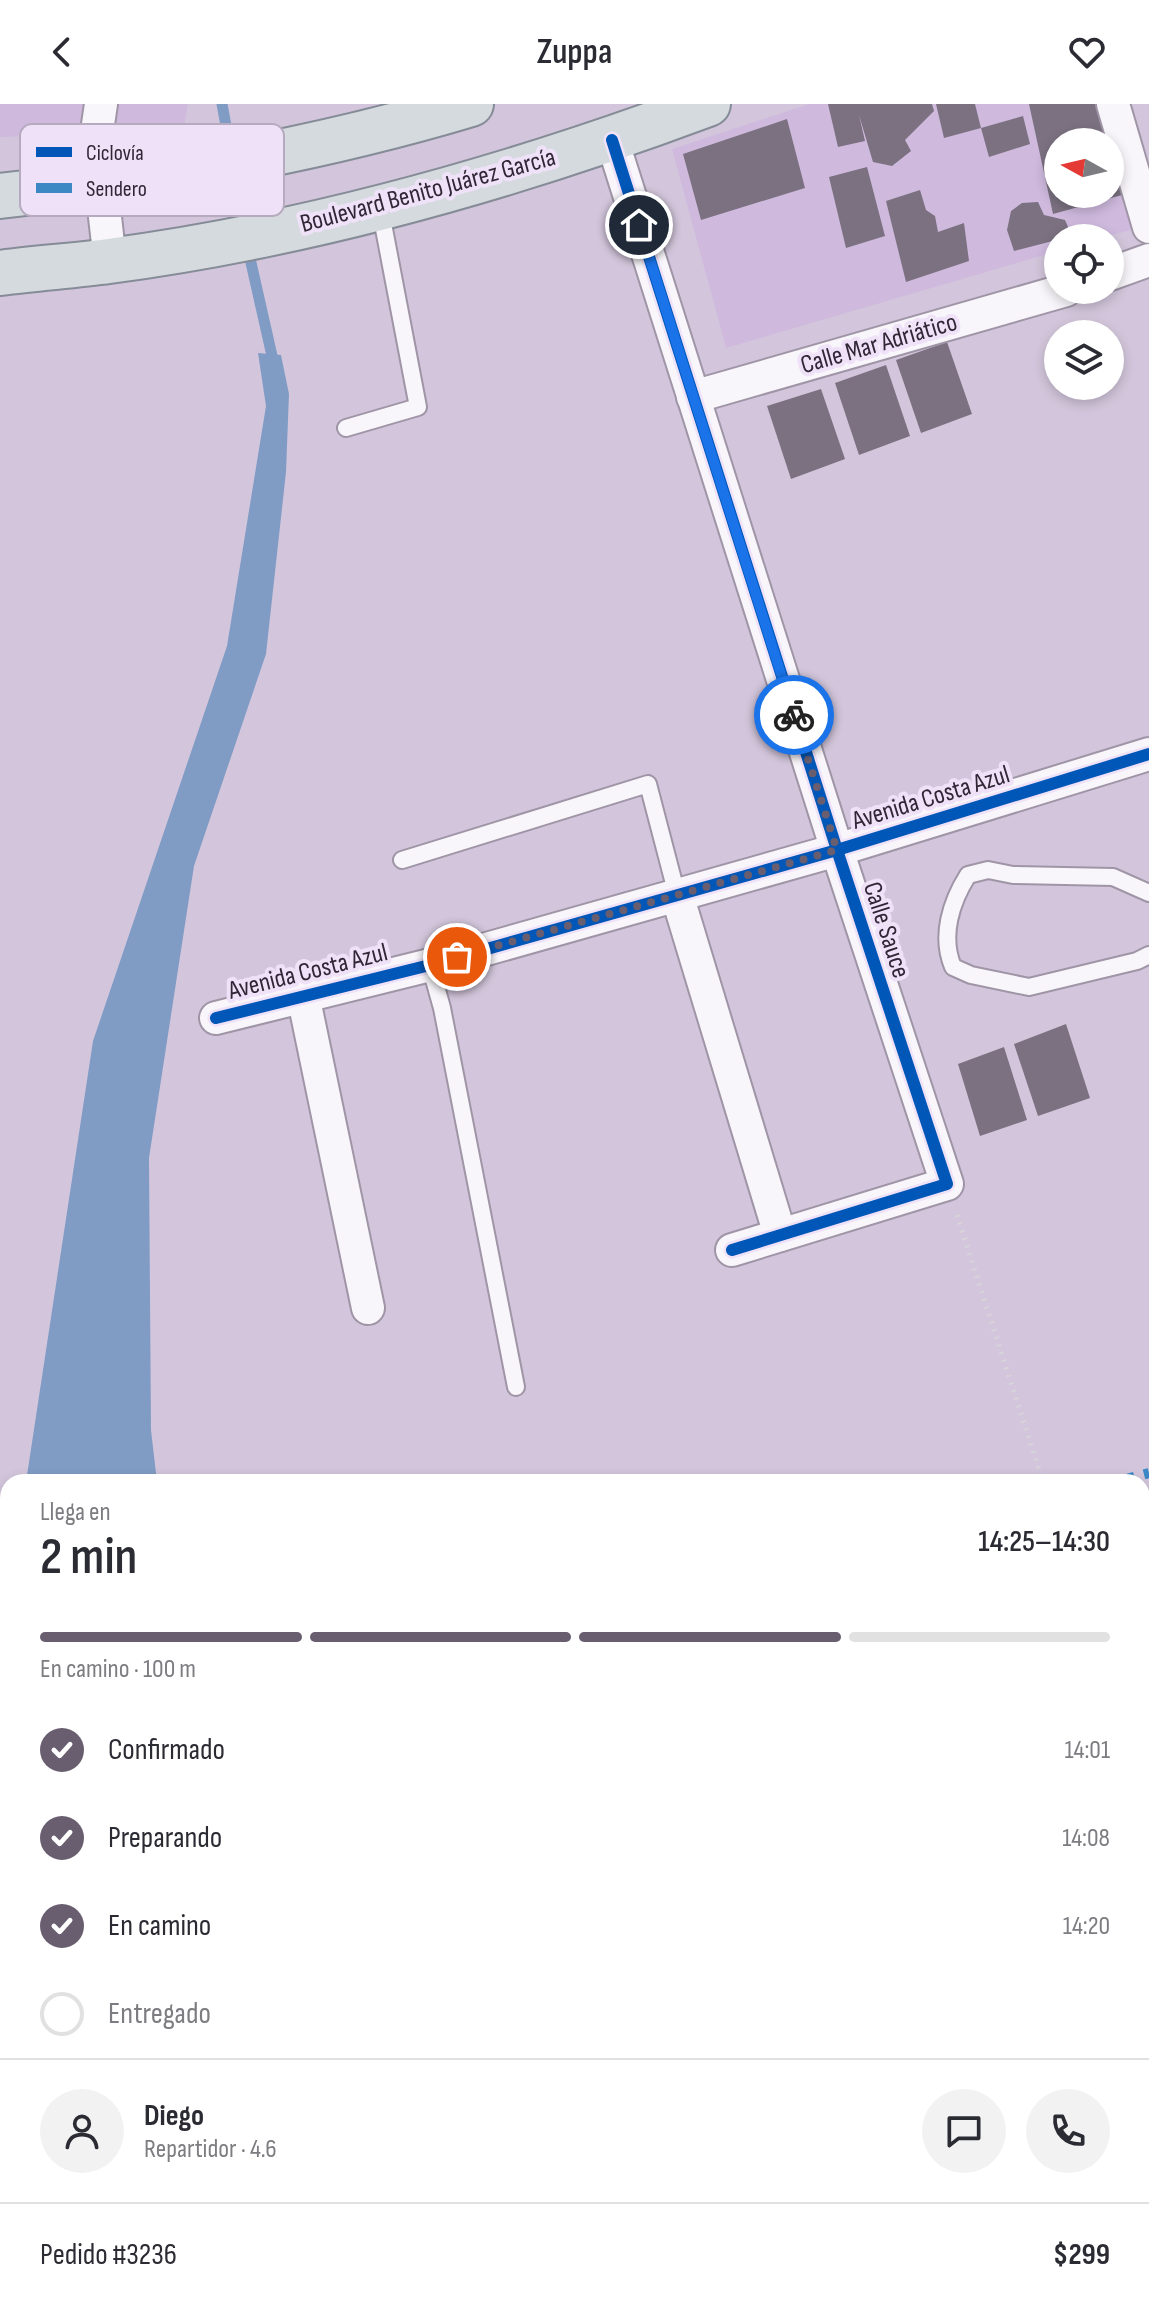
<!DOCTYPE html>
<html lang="es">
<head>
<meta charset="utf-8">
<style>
	:root { --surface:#fff; --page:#f2f2f3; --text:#2b2b33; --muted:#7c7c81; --line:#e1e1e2; --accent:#695e70 }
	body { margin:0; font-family:"Sofia Sans Condensed",sans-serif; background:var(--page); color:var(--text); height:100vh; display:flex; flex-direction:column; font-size:30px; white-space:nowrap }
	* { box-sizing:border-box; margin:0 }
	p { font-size:26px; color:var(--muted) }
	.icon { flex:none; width:44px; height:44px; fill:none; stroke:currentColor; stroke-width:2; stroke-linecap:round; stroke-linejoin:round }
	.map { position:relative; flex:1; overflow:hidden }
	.sheet { position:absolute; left:0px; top:1370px; width:1150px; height:848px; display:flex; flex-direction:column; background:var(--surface); border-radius:24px 24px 0 0; box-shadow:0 4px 12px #0003 }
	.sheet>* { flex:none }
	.needle { width:52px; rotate:278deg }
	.fabs { position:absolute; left:1044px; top:24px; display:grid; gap:16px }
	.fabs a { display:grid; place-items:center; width:80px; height:80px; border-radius:50%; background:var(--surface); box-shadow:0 4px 12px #0003; font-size:40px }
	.pin { position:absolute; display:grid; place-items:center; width:68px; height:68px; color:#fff; margin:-34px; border:4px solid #fff; border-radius:50%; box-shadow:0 2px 8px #0007 }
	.courier { position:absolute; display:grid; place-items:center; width:80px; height:80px; margin:-40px; border:6px solid #1a73e8; border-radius:50%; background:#fff; color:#222; box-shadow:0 2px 10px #0007 }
	.overview em { font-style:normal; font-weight:600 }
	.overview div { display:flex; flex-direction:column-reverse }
	.overview { display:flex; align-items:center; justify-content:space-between; height:136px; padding:0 40px }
	h1 { font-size:52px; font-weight:600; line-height:60px }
	.bar { display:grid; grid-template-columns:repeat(4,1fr); gap:12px 8px; align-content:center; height:96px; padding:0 40px }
	.bar i { height:10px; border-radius:6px; background:var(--line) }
	.bar .on { background:var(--accent) }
	.bar p { grid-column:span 4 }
	.line { display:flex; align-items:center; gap:20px; padding:0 40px; border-top:2px solid var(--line) }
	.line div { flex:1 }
	.round { display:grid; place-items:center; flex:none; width:84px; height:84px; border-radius:42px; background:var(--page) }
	ol { padding:0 40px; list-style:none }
	li { display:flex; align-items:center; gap:24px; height:88px }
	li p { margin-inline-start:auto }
	li .icon { padding:8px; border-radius:50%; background:var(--accent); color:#fff; stroke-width:4 }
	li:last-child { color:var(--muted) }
	li i { width:44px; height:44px; border:4px solid var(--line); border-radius:50% }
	header { display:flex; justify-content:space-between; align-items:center; height:104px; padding:0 40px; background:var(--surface); font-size:36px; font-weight:600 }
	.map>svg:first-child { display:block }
</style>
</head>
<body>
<header><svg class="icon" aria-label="back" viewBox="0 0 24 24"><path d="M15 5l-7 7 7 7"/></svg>Zuppa<svg class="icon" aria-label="heart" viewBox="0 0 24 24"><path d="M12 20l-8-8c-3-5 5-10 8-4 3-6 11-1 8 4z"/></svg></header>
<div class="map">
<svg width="1149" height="2218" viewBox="0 0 1149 2218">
	<rect width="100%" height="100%" fill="#d3c6dc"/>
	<!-- built -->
	<g fill="#cfbade" fill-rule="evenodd">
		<polygon points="0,0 188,0 183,28 0,33"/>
		<path d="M809,0H1103L1144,122L1102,134H1058V147L726,244L672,45ZM1058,38H1110V90H1058Z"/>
	</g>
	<!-- water -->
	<g fill="#809cc5">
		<polygon points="258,249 281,251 289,290 286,368 266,550 194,762 149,1054 151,1326 157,1378 26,1378 93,937 227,542 266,302"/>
		<polygon points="8,1451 8,1659 0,1659 0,1481"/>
		<polygon points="1149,1766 1149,2218 0,2218 0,2097 8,2094 8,2210 1142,2210 1142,1768"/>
	</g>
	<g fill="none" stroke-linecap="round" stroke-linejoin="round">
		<!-- stream -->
		<g stroke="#809cc5" stroke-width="11">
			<polyline points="222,0 231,49"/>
			<polyline points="234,66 244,124"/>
			<polyline points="247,141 275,265"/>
		</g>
	</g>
	<!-- building -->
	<g fill="#7b7181">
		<polygon points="828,0 932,0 934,7 905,36 911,47 892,62 873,58 859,11 865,37 838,43"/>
		<polygon points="936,0 975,0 981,24 1023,12 1030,40 989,53 981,24 944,34"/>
		<polygon points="1029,0 1101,0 1110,38 1058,38 1058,90 1110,90 1111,45 1122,91 1053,110"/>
		<polygon points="787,15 805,84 701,116 683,50"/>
		<polygon points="867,63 885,132 846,144 829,73"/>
		<polygon points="920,86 926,106 935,112 938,128 964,119 969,157 906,178 886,97"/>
		<polygon points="1038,98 1044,111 1065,116 1072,132 1014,147 1007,126 1011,107 1022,99"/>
		<polygon points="947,238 972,310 921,329 896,256"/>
		<polygon points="886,261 910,332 859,351 835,279"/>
		<polygon points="821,285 845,355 791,375 767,302"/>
		<polygon points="1066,920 1090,994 1038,1012 1014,940"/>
		<polygon points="1004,943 1027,1016 980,1032 958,960"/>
	</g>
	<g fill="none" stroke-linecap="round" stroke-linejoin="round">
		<!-- service casing -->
		<g stroke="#9f95a6" stroke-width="20">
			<g id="service">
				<polyline points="346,324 418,303 380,104"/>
				<polyline points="402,756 648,680 677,791"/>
				<path d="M1149,789L1113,773L1013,771L988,766L968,771C951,798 940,832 953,863L971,871L1029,883L1137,857L1149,851"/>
				<polyline points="430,861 442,904 516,1283"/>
			</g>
		</g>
		<!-- minor casing -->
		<g stroke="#9f95a6" stroke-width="36">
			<g id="minor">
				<polyline points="101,0 96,34 110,157"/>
				<polyline points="1113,0 1149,123"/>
				<polyline points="612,36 837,746 947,1080 732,1146"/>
				<polyline points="1110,170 1149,156"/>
				<polyline points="693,293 1066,186"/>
				<polyline points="677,791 780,1131"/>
				<polyline points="303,891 368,1204"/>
				<polyline points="216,914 430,861 837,746 1149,650"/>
			</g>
		</g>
		<!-- primary casing -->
		<g stroke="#858c97" stroke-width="48">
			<g id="primary">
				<path d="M0,92C159,74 318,46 471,0"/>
				<path d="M0,169C36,164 73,162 109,157C313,130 515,72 708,0"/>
			</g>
		</g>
		<!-- path -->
		<polyline stroke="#d7d3da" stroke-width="5" stroke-dasharray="2 6" stroke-linecap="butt" points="957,1111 1043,1378"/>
		<!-- service -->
		<use href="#service" stroke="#f8f6fa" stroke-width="16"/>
		<!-- minor -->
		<use href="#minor" stroke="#f8f6fa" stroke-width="32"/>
		<!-- primary -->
		<use href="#primary" stroke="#d5dade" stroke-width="44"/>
		<!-- quiet -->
		<g stroke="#3b88c5" stroke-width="10" stroke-dasharray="20 10" stroke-linecap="butt">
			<polyline points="1115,1378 1149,1369"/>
			<polyline points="0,1714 8,1712"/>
		</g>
		<!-- cycleway casing -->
		<g stroke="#efe2f8" stroke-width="17">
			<g id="cycleway">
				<polyline points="612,36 837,746 947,1080 732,1146"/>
				<polyline points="216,914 430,861 837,746 1149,650"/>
			</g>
		</g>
		<!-- cycleway -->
		<use href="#cycleway" stroke="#0057b8" stroke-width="12"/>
	</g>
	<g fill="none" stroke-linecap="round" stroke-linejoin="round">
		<!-- done -->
		<polyline stroke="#695e70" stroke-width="8" stroke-dasharray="0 14.4" points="457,853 837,746 794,611"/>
		<!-- route -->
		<polyline stroke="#1a73e8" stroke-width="10" points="639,121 794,611"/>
	</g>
	<g text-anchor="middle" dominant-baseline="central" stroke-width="8" stroke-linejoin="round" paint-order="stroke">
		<!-- street labels -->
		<g font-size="26" fill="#302636" stroke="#efe2f8">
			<text transform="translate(428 87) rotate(-15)">Boulevard Benito Juárez García</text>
			<text transform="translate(879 240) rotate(-16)">Calle Mar Adriático</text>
			<text transform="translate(931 694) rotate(-17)">Avenida Costa Azul</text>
			<text transform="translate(886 826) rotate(72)">Calle Sauce</text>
			<text transform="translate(308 868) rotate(-14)">Avenida Costa Azul</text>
		</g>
	</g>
	<!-- legend -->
	<rect x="20" y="20" width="264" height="92" rx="12" fill="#efe2f8" stroke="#b6aabe" stroke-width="2"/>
	<rect x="36" y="43" width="36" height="10" fill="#0057b8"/>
	<rect x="36" y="79" width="36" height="10" fill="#3b88c5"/>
	<g font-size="22" fill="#302636">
		<text x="86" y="56">Ciclovía</text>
		<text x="86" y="92">Sendero</text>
	</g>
</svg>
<div class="fabs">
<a><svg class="needle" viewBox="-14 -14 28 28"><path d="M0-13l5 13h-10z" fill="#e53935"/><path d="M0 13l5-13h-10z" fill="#7c7c81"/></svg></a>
<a><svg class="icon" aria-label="locate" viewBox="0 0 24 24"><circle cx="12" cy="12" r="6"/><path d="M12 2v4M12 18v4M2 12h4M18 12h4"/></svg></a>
<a><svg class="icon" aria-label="layers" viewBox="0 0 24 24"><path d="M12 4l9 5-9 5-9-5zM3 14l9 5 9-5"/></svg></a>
</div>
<div class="pin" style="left:457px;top:853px;background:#ea580c"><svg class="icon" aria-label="bag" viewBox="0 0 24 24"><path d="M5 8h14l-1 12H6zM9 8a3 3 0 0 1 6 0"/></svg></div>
<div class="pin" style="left:639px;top:121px;background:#1f2937"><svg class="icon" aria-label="home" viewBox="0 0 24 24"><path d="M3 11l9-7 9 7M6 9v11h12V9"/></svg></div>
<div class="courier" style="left:794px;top:611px"><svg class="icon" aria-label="bike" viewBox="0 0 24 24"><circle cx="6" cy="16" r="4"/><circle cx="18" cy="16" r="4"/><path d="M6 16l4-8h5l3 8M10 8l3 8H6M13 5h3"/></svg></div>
<section class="sheet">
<div class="overview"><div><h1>2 min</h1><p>Llega en</p></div><em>14:25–14:30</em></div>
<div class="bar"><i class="on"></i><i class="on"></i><i class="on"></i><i></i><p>En camino · 100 m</p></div>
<ol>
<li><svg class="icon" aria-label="check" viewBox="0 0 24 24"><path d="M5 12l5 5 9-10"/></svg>Confirmado<p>14:01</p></li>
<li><svg class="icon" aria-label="check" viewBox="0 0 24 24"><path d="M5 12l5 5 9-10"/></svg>Preparando<p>14:08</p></li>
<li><svg class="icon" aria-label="check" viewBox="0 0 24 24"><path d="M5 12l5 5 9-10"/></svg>En camino<p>14:20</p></li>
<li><i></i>Entregado</li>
</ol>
<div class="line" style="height:144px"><a class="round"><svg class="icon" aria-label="person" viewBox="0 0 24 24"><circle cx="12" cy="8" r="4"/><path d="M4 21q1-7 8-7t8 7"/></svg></a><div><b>Diego</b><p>Repartidor · 4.6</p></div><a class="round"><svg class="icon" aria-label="chat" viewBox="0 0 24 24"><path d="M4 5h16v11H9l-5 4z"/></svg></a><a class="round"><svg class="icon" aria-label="phone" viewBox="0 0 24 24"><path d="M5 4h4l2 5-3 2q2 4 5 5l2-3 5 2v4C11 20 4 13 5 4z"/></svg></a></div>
<div class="line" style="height:104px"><div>Pedido #3236</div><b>$299</b></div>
</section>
</div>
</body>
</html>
